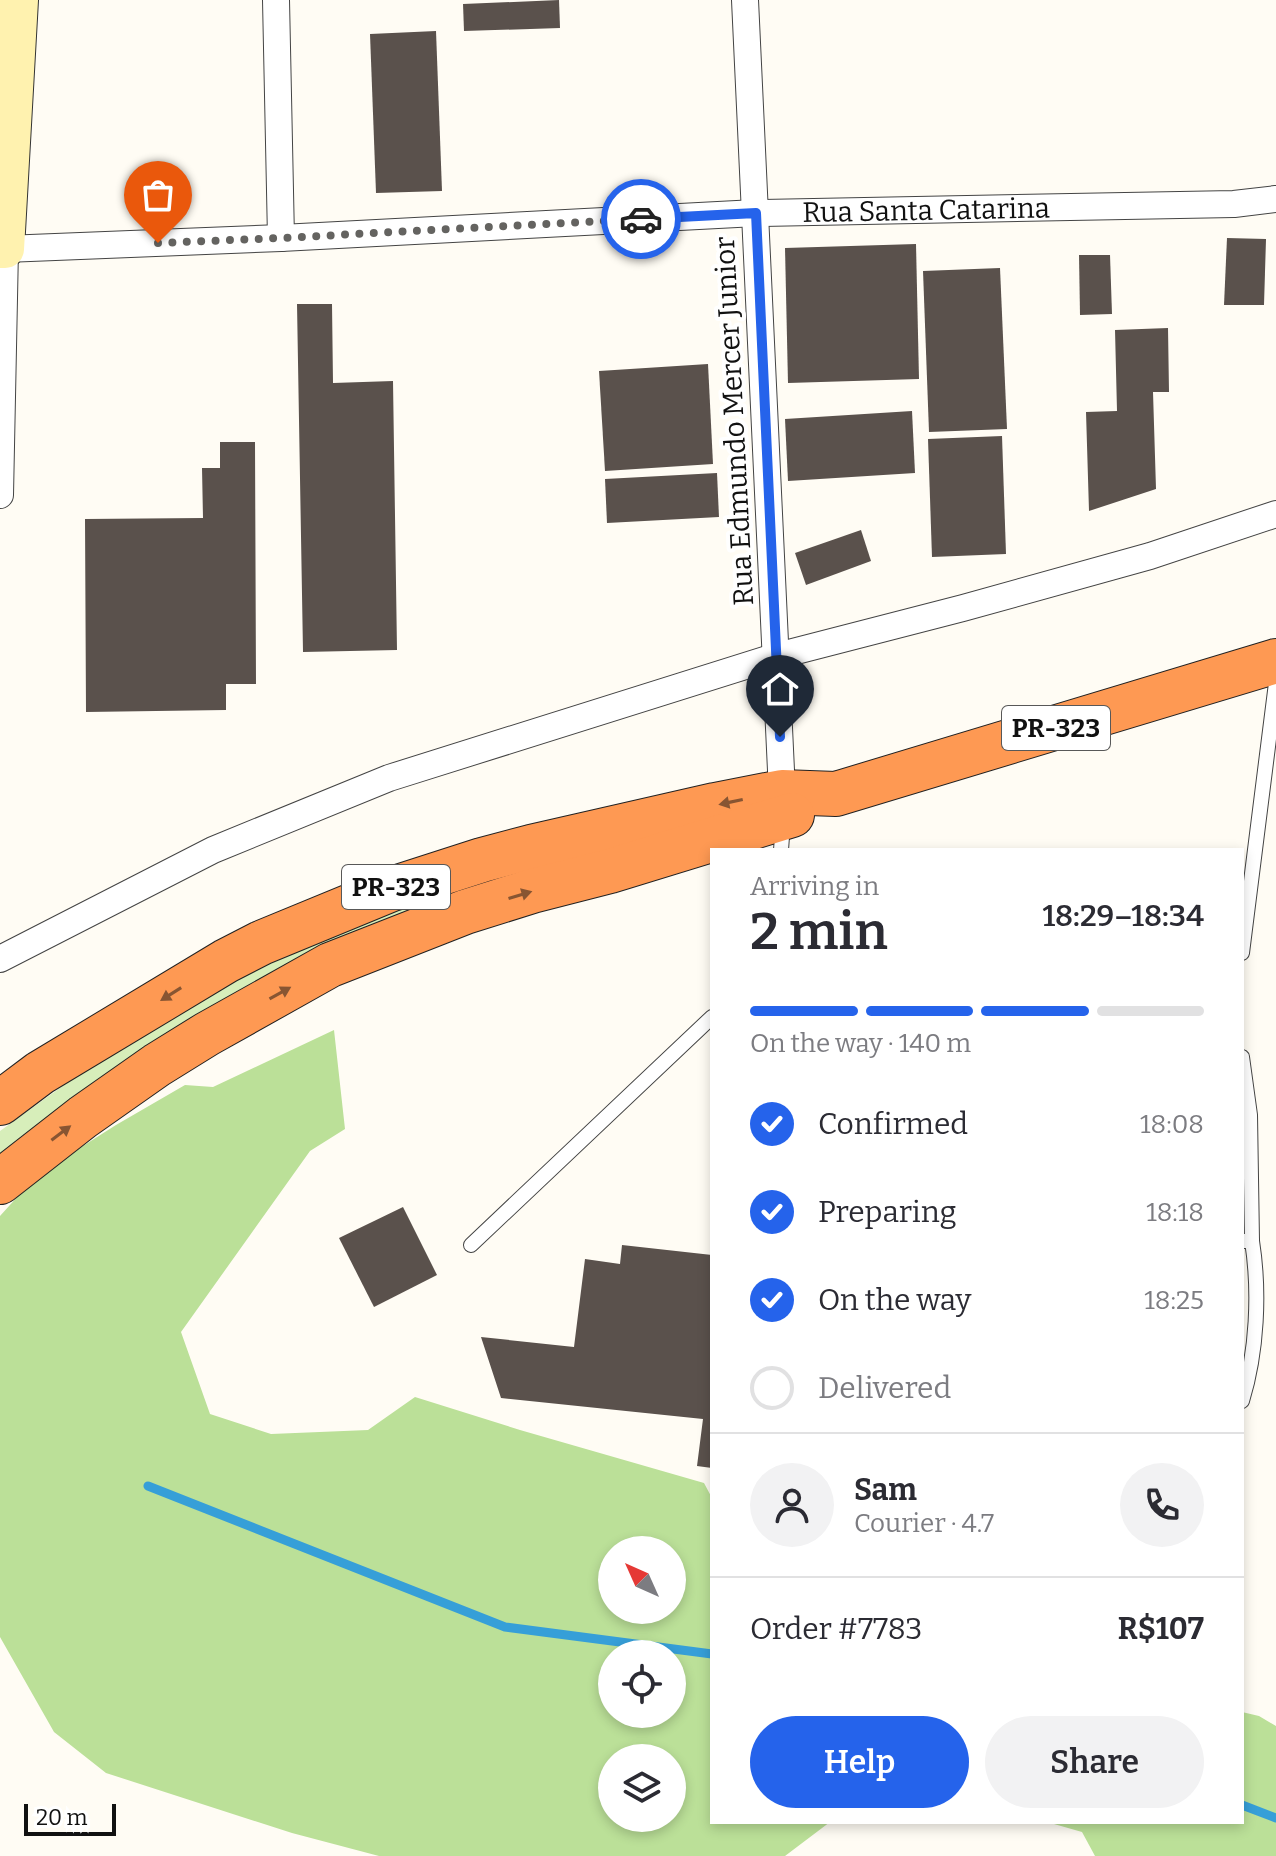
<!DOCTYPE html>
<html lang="en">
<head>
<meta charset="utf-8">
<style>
	:root { --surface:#fff; --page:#f2f2f3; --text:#2b2b33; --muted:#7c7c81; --line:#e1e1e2; --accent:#2563eb }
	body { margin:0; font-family:Bitter,serif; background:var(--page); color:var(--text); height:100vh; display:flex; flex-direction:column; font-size:30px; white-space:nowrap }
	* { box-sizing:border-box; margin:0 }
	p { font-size:26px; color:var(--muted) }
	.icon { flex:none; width:44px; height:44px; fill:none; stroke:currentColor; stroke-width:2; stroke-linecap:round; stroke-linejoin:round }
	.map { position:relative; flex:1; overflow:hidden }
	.drawer { position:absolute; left:710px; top:848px; width:534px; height:976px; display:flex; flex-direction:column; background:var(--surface); border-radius:0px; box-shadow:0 4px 12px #0003 }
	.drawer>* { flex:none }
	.needle { width:52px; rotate:315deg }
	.tools { position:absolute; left:598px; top:1536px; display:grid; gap:16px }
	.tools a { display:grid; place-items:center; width:88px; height:88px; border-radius:50%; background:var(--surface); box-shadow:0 4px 12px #0003; font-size:40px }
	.scale { position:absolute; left:24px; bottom:20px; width:92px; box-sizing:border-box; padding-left:8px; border:4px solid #111; border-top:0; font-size:22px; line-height:28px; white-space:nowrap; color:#111; -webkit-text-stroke:6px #fff; paint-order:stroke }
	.pin { position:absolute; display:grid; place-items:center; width:68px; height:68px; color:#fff; margin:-82px -34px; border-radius:50% 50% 50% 0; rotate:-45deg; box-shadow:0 0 8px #0007 }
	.pin .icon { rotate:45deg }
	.courier { position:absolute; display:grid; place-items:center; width:80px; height:80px; margin:-40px; border:6px solid #2563eb; border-radius:50%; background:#fff; color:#222; box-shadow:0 2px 10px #0007 }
	.summary em { font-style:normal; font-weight:600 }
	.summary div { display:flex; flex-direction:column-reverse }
	.summary { display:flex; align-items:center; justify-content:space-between; height:136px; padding:0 40px }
	h1 { font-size:52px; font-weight:600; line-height:60px }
	.bar { display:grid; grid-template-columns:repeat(4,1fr); gap:12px 8px; align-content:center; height:96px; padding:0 40px }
	.bar i { height:10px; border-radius:6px; background:var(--line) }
	.bar .current { background:var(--accent) }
	.bar p { grid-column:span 4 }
	.line { display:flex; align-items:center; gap:20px; padding:0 40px; border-top:2px solid var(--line) }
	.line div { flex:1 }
	.round { display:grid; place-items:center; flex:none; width:84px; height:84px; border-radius:42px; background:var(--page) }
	ol { padding:0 40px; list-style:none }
	li { display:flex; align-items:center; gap:24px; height:88px }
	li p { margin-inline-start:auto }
	li .icon { padding:8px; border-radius:50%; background:var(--accent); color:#fff; stroke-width:4 }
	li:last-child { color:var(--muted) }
	li i { width:44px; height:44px; border:4px solid var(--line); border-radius:50% }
	.primary-button { display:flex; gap:16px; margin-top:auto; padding:16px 40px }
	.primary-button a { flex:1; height:92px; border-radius:48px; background:var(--accent); color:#fff; font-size:32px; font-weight:600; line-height:92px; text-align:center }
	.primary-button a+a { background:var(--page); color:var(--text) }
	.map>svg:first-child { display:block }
</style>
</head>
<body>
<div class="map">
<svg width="1276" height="1856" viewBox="0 0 1276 1856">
	<rect width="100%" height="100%" fill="#fffcf4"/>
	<!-- green -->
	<polygon fill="#d7eeba" points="557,859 511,886 0,1165 0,1131 103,1057 251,969 345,926"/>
	<!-- forest -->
	<g fill="#bbe098" fill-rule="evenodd">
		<path d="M334,1030L345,1129L310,1151L181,1332L210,1414L271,1434L368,1430L415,1397L520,1430L704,1483L712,1498V1822H830L785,1856H379L292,1833L106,1773L54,1732L0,1637V1216L19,1195L64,1158L116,1125L185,1085L213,1087ZM612,1550H672V1610H612ZM612,1654H672V1714H612ZM612,1758H672V1818H612Z"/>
		<polygon points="1242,1712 1259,1716 1276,1726 1276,1856 1095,1856 1082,1832 1047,1822 1242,1822"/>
	</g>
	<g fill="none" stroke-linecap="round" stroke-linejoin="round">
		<!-- stream -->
		<g stroke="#369fd8" stroke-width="9">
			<polyline points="148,1486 505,1627 712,1654"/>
			<polyline points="1242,1805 1276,1818"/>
		</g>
	</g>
	<!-- building -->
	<g fill="#5a514c">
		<polygon points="559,0 560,28 464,31 463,4"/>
		<polygon points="436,31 442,191 376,193 370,34"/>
		<polygon points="1227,238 1266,239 1264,305 1224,305"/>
		<polygon points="916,244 919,379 788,383 785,248"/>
		<polygon points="1079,255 1110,255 1112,314 1080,315"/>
		<polygon points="1000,268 1007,429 929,432 923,271"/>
		<polygon points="297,304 332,304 333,383 393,381 397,650 303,652"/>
		<polygon points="1168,328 1169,392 1153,392 1156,489 1089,511 1086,412 1117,411 1115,330"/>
		<polygon points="708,364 713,464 605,471 599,371"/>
		<polygon points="912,411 915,473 788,481 785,419"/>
		<polygon points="1002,436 1006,554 932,557 928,439"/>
		<polygon points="220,442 255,442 256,684 226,684 226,710 86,712 85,519 203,518 202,468 220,468"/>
		<polygon points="717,473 719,517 607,523 605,479"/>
		<polygon points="861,530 871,561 806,585 795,553"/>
		<polygon points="403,1207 437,1275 374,1307 339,1238"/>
		<polygon points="622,1245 712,1255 712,1468 697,1466 703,1419 501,1398 481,1337 574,1347 585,1259 620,1264"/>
	</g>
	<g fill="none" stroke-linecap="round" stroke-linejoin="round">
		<!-- lane casing -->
		<g stroke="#444" stroke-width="16">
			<g id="lane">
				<polyline points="781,850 783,823"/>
				<polyline points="1242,953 1276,683"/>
				<polyline points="1242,1057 1250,1115 1252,1241"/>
				<path d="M1242,1241H1252C1260,1292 1257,1352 1242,1401"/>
				<polyline points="471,1245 712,1017"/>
			</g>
		</g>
		<!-- street casing -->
		<g stroke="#444" stroke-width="28">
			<g id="street">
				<polyline points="276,0 281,238"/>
				<polyline points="745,0 782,792"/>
				<path id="s1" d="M0,495L5,249L281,238L756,213L1234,204L1276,199"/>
				<polyline points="0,959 213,850 389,778 777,656 963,608 1150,556 1276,514"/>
			</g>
		</g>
		<!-- secondary casing -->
		<g stroke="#333" stroke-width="40">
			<polyline id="secondary" points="0,249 5,249 19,0"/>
		</g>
		<!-- highway casing -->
		<g stroke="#222" stroke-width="46">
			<g id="highway">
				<polyline points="0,1103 40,1073 226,961 261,943 392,889 482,860 531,847 715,805 782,792 836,794 1276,661"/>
				<polyline points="0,1182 83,1117 157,1065 207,1034 330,965 465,912 532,891 610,871 792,815"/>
			</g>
		</g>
		<!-- lane -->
		<use href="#lane" stroke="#fff" stroke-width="14"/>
		<!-- street -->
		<use href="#street" stroke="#fff" stroke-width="26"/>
		<!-- secondary -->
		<use href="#secondary" stroke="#fff2af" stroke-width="38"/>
		<!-- highway -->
		<use href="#highway" stroke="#fe9953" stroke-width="44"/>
	</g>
	<!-- one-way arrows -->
	<defs><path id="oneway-solid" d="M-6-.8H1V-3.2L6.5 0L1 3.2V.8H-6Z" transform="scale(2)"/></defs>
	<g fill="#885532">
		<use href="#oneway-solid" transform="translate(731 802) rotate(168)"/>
		<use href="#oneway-solid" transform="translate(520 895) rotate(-17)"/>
		<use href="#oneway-solid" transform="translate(280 993) rotate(-29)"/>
		<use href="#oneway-solid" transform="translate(171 994) rotate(148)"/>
		<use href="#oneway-solid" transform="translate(61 1133) rotate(-37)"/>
	</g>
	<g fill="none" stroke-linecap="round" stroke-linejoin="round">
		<!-- done -->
		<polyline stroke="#646360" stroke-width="8" stroke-dasharray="0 14.4" points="158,243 281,238 641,219"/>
		<!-- route -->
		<polyline stroke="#2563eb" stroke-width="10" points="641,219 756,213 780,737"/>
	</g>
	<g text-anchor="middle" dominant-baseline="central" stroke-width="8" stroke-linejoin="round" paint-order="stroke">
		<!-- shield labels -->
		<g fill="#fff" stroke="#585858" stroke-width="2">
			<rect x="1002" y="706" width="108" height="44" rx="6"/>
			<rect x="342" y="865" width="108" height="44" rx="6"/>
		</g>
		<g font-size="26" font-weight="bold" fill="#111">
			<text x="1056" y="728">PR-323</text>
			<text x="396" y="887">PR-323</text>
		</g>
		<!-- street labels -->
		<g font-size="28" fill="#111" stroke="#fff">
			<text stroke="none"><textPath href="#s1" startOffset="1168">Rua Santa Catarina</textPath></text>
			<text transform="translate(734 421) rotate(-93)">Rua Edmundo Mercer Junior</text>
		</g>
	</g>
</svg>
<div class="tools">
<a><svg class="needle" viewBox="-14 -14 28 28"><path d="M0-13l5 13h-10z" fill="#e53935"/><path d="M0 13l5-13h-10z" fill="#7c7c81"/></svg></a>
<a><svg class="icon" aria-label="locate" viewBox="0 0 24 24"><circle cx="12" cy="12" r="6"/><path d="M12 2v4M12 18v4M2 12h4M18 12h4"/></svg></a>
<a><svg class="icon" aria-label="layers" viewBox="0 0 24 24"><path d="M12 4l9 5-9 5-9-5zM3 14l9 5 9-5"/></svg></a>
</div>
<div class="scale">20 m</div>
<div class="pin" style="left:158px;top:243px;background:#ea580c"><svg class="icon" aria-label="bag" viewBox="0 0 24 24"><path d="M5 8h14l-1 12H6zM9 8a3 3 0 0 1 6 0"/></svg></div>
<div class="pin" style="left:780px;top:737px;background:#1f2937"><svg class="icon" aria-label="home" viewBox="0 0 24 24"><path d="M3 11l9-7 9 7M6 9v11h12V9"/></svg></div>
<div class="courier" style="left:641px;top:219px"><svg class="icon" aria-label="car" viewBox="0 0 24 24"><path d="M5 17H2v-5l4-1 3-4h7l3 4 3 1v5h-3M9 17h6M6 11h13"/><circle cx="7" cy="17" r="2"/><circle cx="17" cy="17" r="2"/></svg></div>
<section class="drawer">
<div class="summary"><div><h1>2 min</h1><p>Arriving in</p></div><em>18:29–18:34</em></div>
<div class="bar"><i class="current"></i><i class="current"></i><i class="current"></i><i></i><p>On the way · 140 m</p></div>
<ol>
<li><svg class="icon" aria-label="check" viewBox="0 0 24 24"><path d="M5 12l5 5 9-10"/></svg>Confirmed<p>18:08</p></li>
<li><svg class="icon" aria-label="check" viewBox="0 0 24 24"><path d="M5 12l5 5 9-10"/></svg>Preparing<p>18:18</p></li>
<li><svg class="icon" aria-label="check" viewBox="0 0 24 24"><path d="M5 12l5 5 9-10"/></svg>On the way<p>18:25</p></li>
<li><i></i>Delivered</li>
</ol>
<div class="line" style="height:144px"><a class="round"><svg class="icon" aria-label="person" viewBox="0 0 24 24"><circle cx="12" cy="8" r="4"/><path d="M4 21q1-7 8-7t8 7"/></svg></a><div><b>Sam</b><p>Courier · 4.7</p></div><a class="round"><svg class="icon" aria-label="phone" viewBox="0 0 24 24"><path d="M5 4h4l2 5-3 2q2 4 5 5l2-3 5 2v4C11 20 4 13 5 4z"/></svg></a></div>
<div class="line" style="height:104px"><div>Order #7783</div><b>R$107</b></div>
<div class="primary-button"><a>Help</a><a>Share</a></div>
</section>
</div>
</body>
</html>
